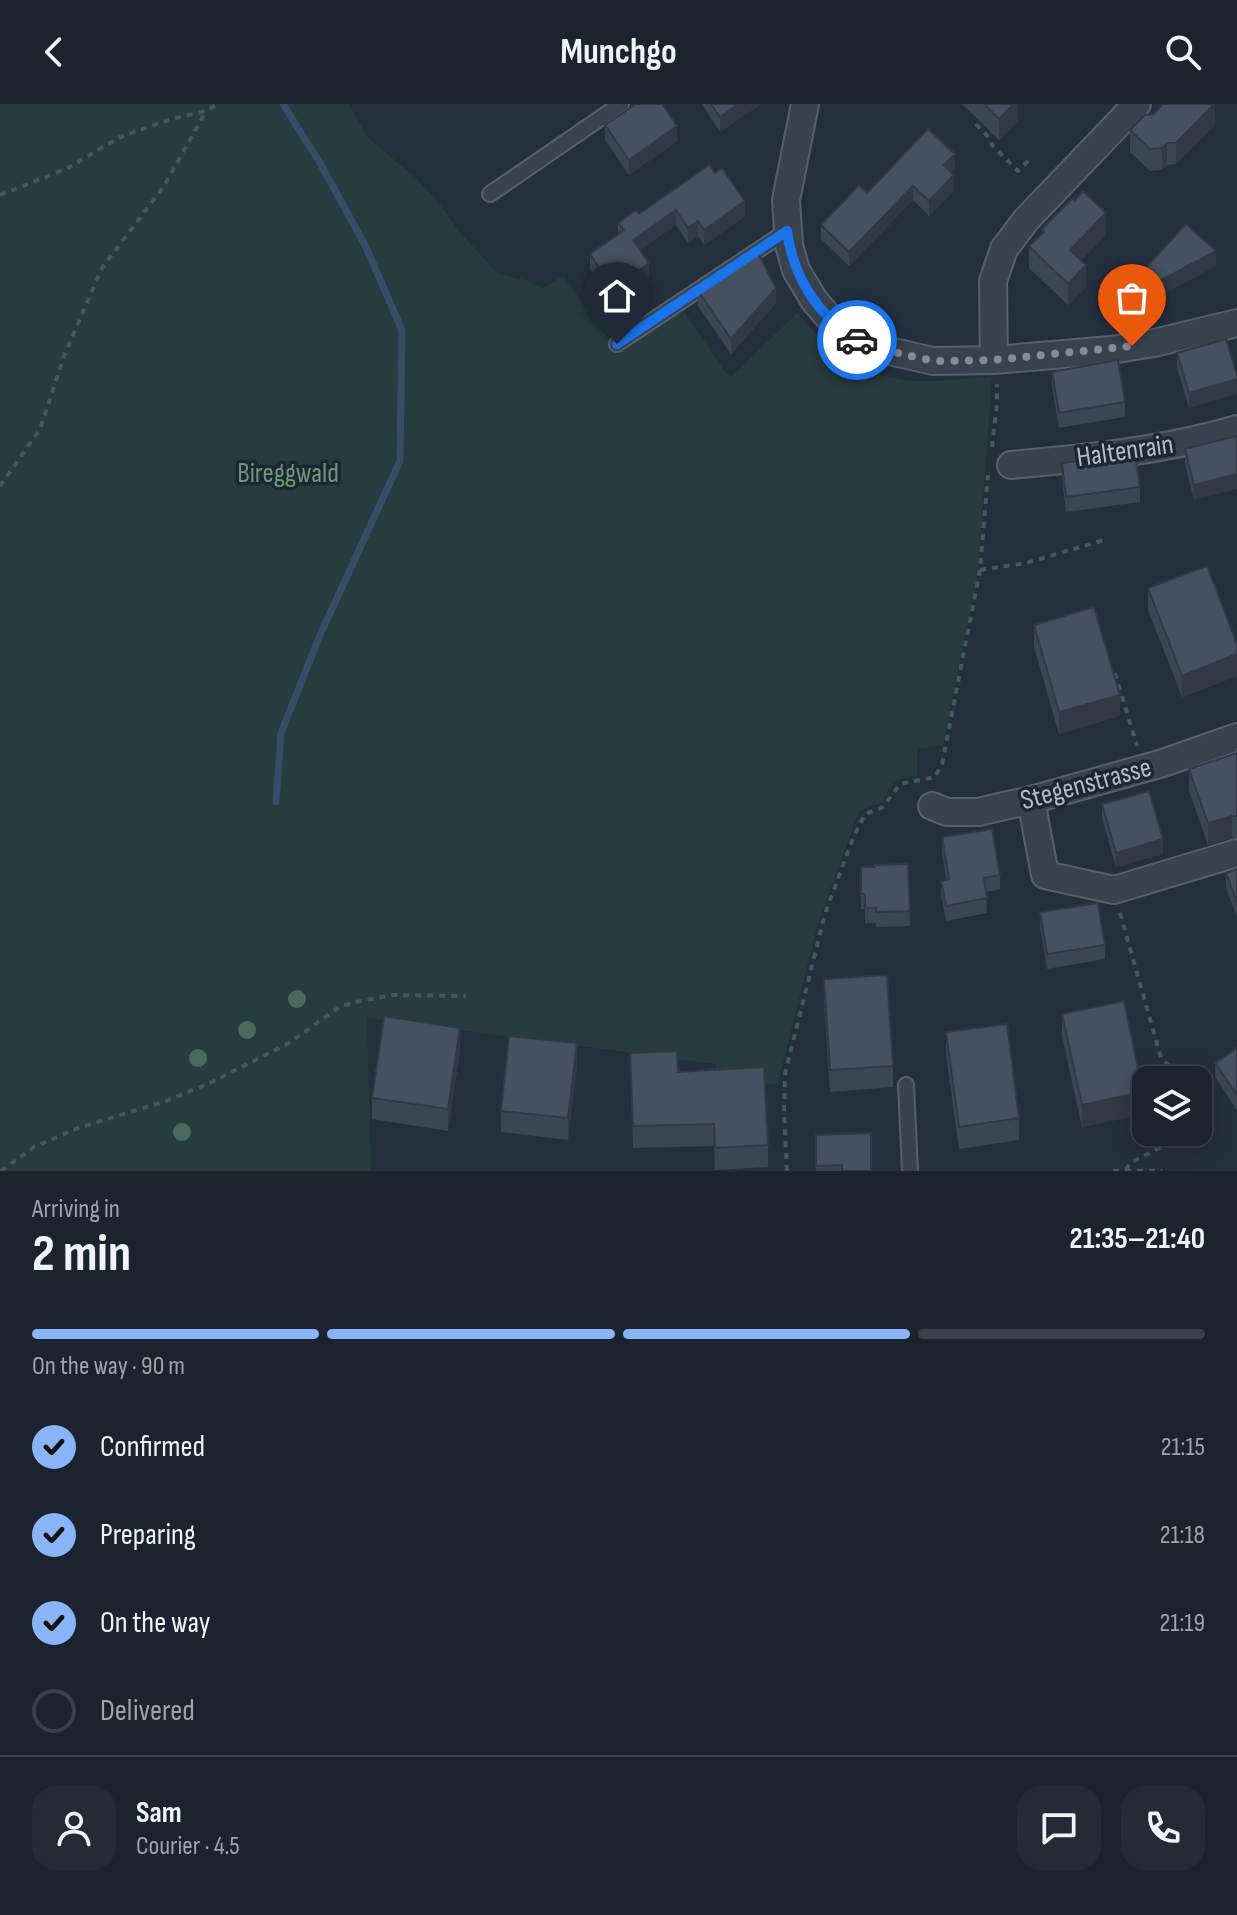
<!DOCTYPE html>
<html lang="en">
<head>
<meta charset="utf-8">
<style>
	:root { --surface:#1b232e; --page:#242b36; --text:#f1f3f6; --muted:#a0a4aa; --line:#39404a; --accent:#8ab4f8 }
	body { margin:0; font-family:"Sofia Sans Condensed",sans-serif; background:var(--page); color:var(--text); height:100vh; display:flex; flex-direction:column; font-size:30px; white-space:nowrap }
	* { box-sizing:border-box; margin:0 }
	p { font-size:26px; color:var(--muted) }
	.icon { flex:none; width:44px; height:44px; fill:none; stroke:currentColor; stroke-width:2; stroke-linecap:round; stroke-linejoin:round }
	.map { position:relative; height:1067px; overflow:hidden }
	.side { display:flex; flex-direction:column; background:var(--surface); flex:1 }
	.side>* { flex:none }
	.tools { position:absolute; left:1132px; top:962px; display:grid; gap:16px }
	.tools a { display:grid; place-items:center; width:80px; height:80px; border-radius:16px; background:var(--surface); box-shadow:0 4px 20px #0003,0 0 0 2px var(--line); font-size:40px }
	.pin { position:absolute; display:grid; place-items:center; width:68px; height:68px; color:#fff; margin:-82px -34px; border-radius:50% 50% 50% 0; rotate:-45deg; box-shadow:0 0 8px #0007 }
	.pin .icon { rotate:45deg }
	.courier { position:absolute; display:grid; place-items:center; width:80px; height:80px; margin:-40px; border:6px solid #1a73e8; border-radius:50%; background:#fff; color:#222; box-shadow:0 2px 10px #0007 }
	.head em { font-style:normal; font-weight:700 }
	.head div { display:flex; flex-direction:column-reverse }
	.head { display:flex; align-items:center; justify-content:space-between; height:136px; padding:0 32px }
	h1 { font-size:52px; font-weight:700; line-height:60px }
	.bar { display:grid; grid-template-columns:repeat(4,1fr); gap:12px 8px; align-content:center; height:96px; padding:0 32px }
	.bar i { height:10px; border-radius:6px; background:var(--line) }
	.bar .current { background:var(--accent) }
	.bar p { grid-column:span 4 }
	.line { display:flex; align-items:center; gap:20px; padding:0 32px; border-top:2px solid var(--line) }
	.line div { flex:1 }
	.round { display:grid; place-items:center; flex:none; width:84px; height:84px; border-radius:24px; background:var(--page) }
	ol { padding:0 32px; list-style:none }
	li { display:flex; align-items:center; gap:24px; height:88px }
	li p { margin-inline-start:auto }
	li .icon { padding:8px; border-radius:50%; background:var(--accent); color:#111; stroke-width:4 }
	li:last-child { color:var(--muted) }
	li i { width:44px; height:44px; border:4px solid var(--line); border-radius:50% }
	header { display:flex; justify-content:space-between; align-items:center; height:104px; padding:0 32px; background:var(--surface); font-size:36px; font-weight:700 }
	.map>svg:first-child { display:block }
</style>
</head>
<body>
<header><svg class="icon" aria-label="back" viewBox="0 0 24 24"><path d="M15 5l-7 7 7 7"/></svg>Munchgo<svg class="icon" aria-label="search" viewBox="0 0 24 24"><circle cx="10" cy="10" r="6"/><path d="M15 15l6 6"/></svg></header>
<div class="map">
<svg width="1237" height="1067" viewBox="0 0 1237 1067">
	<rect width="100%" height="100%" fill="#242f3e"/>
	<!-- green -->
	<path fill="#263c3f" d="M0,0H349L367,33L416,74L438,98L458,126L498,170L526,176L542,185L563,172L620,249L683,206L726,269L731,273L797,209C826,243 866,274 912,277C939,278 966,275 992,272L978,466L943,641L917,645V671C895,676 892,677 883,698L859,707L818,819L778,980L716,984V960L367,914L371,1067H0Z"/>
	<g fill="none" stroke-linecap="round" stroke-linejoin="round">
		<!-- stream -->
		<polyline stroke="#394c67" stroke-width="7" points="276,698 281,629 320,531 400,357 402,226 365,141 320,59 283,0"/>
		<!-- lane casing -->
		<g stroke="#565f6c" stroke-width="18">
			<g id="lane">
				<polyline points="490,90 621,0"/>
				<polyline points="617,240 787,127"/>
				<polyline points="906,981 910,1067"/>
			</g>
		</g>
		<!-- street casing -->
		<g stroke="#565f6c" stroke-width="30">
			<g id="street">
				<polyline points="805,0 786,96 789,141 796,166 814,196 837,223 868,242 933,257 994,256 1111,246 1154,239 1237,219"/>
				<polyline points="994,256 993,177 1004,145 1026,116 1137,0"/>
				<path d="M1011,361C1087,354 1163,347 1237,325"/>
				<polyline points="1031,696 1045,771 1114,786 1237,749"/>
				<polyline points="932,702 947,708 978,708 1031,696 1163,659 1237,633"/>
			</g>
		</g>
		<!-- path -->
		<g stroke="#44595c" stroke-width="4" stroke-dasharray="6 6" stroke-linecap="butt">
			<polyline points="976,20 991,36 992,41 1018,67 1028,57"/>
			<polyline points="0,91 68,64 120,33 168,16 206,7 218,0"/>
			<polyline points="992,343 997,299 997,280"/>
			<polyline points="0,382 40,325 64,252 102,164 164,82 206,7"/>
			<polyline points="980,466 1026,459 1104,436"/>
			<polyline points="1115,569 1137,642"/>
			<path d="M1120,809L1161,954C1170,966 1183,962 1191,976"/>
			<polyline points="1126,1066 1130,1059 1171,1038 1181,1028"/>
			<polyline points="1,1067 34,1043 78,1024 166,997 212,978 289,939 339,903 356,898 393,891 466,892"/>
			<polyline points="787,1067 784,1009 785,970 825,810 853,734 865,710 883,703 900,680 935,673 942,660 980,466 988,371"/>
			<polyline points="1113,1067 1162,1067"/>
		</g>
		<!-- lane -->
		<use href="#lane" stroke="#38414e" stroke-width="14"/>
		<!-- street -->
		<use href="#street" stroke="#38414e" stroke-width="26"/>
	</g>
	<!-- trees -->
	<g fill="#4b6a5d">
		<circle cx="297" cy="895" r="9"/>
		<circle cx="247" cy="926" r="9"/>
		<circle cx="198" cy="954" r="9"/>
		<circle cx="182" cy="1028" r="9"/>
	</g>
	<!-- wall -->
	<g fill="#3b4654">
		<polygon points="702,0 761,0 720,28"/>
		<polygon points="962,0 1018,0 1018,17 999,36"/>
		<polygon points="605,21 677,37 629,71 605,36"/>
		<polygon points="1215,21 1176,60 1167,61 1162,66 1150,67 1130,48 1130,26"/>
		<polygon points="709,61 745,112 704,141 698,132 688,139 676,121 640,146 649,174 614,199 590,165 590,150 618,130 618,119 639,110"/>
		<polygon points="955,65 951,68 954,86 929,112 913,96 849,162 821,135 821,121 867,89"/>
		<polygon points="1042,125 1106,131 1081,156 1086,183 1068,201 1029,164 1029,142 1042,130"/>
		<polygon points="1216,162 1152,196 1140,185 1140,170"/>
		<polygon points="698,187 776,199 731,250 698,202"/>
		<polygon points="1226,235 1189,304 1177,264 1177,249"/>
		<polygon points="1052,268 1125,298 1125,313 1059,324 1052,283"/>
		<polygon points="1237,332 1194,396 1185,360 1185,345"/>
		<polygon points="1062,359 1140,383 1140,398 1066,408 1062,374"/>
		<polygon points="1148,484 1237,540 1237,572 1182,593 1148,506"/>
		<polygon points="1034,521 1120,612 1059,630 1034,543"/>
		<polygon points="1237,649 1237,734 1232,734 1208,741 1189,687 1189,665"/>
		<polygon points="1102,700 1163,750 1116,763 1102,715"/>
		<polygon points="942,733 1000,771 1000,785 986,788 987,809 946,817 941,791 941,777 946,776 942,748"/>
		<polygon points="908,760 910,822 876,823 876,819 865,819 865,805 861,805 861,763"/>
		<polygon points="1237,765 1237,813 1226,784 1226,769"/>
		<polygon points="1040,808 1105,841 1105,855 1047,865 1040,823"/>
		<polygon points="824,875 893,962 893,983 830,988 824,897"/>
		<polygon points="1062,910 1143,1010 1082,1023 1062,932"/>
		<polygon points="946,928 1019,1014 1019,1036 959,1045 946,950"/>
		<polygon points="1237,944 1237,1006 1215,973 1215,959"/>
		<polygon points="460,946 448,1027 372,1015 372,994"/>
		<polygon points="630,949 678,968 768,1041 768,1063 715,1066 714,1042 633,1044"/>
		<polygon points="577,961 568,1036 501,1028 501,1007"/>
		<polygon points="816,1031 871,1067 816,1067"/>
	</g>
	<!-- shaded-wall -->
	<g fill="#303945">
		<polygon points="739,0 761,0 720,28 720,13"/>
		<polygon points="1010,0 1018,0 1018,17 999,36 999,15"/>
		<polygon points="1215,0 1215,21 1176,60 1176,39"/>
		<polygon points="677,22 677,37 629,71 629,56"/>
		<polygon points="1167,39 1167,61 1162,66 1162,44"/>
		<polygon points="955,50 955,65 944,76 944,61"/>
		<polygon points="954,71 954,86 929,112 929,97"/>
		<polygon points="913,82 913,96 849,162 849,148"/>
		<polygon points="745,97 745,112 704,141 704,126"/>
		<polygon points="676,106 676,121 633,151 633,136"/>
		<polygon points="1106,109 1106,131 1070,167 1070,146"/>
		<polygon points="698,117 698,132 688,139 688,124"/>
		<polygon points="1216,147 1216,162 1152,196 1152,181"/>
		<polygon points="649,159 649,174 614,199 614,185"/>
		<polygon points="1086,161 1086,183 1068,201 1068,180"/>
		<polygon points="776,184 776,199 731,250 731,235"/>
		<polygon points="1237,275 1237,290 1189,304 1189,289"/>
		<polygon points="1237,370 1237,385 1194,396 1194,381"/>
		<polygon points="1237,550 1237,572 1182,593 1182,572"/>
		<polygon points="1120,591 1120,612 1059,630 1059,608"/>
		<polygon points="1232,712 1232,734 1208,741 1208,719"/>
		<polygon points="1163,735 1163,750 1116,763 1116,749"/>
		<polygon points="460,924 460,946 448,1027 448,1005"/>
		<polygon points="577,939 577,961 568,1036 568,1014"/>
		<polygon points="1143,988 1143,1010 1082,1023 1082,1001"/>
	</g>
	<!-- building -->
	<g fill="#455162" stroke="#303945" stroke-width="2">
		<polygon points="636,0 662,0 677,22 629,56 605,21"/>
		<polygon points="711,0 739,0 720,13"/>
		<polygon points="984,0 1013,0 999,15"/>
		<polygon points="1163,0 1214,0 1176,39 1167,39 1162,44 1150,45 1130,26 1145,11 1154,10"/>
		<polygon points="928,25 955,50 944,61 954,71 929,97 913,82 849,148 821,121 859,81 867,89"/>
		<polygon points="709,61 715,69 722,64 745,97 704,126 698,117 688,124 676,106 633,136 649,159 614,185 590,150 624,126 618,119 636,106 639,110"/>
		<polygon points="1083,87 1106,109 1070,146 1086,161 1068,180 1029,142 1044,128 1042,125 1073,94 1075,96"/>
		<polygon points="1186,120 1216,147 1152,181 1140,170"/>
		<polygon points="756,145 776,184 731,235 698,187"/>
		<polygon points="1226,235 1237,271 1237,275 1189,289 1177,249"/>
		<polygon points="1118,256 1125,298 1059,309 1052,268"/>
		<polygon points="1237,332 1237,370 1194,381 1185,345"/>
		<polygon points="1135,350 1140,383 1066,393 1062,359"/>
		<polygon points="1207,462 1237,540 1237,550 1182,572 1148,484"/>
		<polygon points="1094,503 1120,591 1059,608 1034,521"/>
		<polygon points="1237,649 1237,712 1232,712 1208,719 1189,665"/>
		<polygon points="1149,687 1163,735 1116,749 1102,700"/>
		<polygon points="992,725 1000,771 984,774 987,794 946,802 941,777 949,775 942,733"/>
		<polygon points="908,760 910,807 876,808 876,804 865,804 865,790 861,790 861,763 875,763 875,761"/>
		<polygon points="1237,765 1237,798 1226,769"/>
		<polygon points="1098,799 1105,841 1047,850 1040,808"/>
		<polygon points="887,871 893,962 830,966 824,875"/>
		<polygon points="1124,897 1143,988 1082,1001 1062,910"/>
		<polygon points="384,912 460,924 448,1005 372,994"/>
		<polygon points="1007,920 1019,1014 959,1023 946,928"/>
		<polygon points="509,932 577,939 568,1014 501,1007"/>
		<polygon points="1237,944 1237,991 1215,959"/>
		<polygon points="677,947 678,968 764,963 768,1041 715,1044 714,1020 633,1022 630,949"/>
		<polygon points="871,1029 871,1067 842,1067 842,1061 816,1062 816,1031"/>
	</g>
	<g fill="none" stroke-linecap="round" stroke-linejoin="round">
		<!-- done -->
		<polyline stroke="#828b98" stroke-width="8" stroke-dasharray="0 14.4" points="857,236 868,242 933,257 994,256 1132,242"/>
		<!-- route -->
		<path stroke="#1a73e8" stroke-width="10" d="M617,240L787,127C793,173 818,212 857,236"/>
	</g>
	<g text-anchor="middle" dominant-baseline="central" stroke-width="7" stroke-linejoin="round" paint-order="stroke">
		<!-- street labels -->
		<g font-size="28" fill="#b4bcc9" stroke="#1d2633">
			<text transform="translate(1125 347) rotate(-8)">Haltenrain</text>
			<text transform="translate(1086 680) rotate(-15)">Stegenstrasse</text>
		</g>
		<!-- park labels -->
		<g font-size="28" fill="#6b9a76" stroke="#1d2633">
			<text x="288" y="369">Bireggwald</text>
		</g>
	</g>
</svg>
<div class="tools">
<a><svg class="icon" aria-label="layers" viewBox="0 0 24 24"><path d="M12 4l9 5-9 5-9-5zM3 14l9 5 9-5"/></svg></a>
</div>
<div class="pin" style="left:1132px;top:242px;background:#ea580c"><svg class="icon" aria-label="bag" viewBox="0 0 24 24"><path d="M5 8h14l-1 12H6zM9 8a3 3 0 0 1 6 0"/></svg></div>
<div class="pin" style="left:617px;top:240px;background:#1f2937"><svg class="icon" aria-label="home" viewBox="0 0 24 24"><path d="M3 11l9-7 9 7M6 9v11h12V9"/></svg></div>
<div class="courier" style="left:857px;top:236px"><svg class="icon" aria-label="car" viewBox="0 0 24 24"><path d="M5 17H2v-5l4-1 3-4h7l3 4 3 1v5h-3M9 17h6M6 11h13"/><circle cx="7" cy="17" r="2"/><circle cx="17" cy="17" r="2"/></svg></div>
</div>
<section class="side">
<div class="head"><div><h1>2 min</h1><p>Arriving in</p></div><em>21:35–21:40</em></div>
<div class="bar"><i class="current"></i><i class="current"></i><i class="current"></i><i></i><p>On the way · 90 m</p></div>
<ol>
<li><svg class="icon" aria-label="check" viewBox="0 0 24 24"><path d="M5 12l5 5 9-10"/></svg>Confirmed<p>21:15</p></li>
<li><svg class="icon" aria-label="check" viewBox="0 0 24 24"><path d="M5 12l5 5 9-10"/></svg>Preparing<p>21:18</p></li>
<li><svg class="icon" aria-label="check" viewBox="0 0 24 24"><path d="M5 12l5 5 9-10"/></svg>On the way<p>21:19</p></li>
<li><i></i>Delivered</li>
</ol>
<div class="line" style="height:144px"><a class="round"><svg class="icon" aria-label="person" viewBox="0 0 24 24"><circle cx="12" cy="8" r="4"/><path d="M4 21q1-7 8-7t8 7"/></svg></a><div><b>Sam</b><p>Courier · 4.5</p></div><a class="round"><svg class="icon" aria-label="chat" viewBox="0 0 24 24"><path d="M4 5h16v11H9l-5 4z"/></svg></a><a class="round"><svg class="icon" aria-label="phone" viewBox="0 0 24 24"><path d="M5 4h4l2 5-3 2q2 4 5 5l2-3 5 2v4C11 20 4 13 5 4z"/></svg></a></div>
</section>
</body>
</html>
